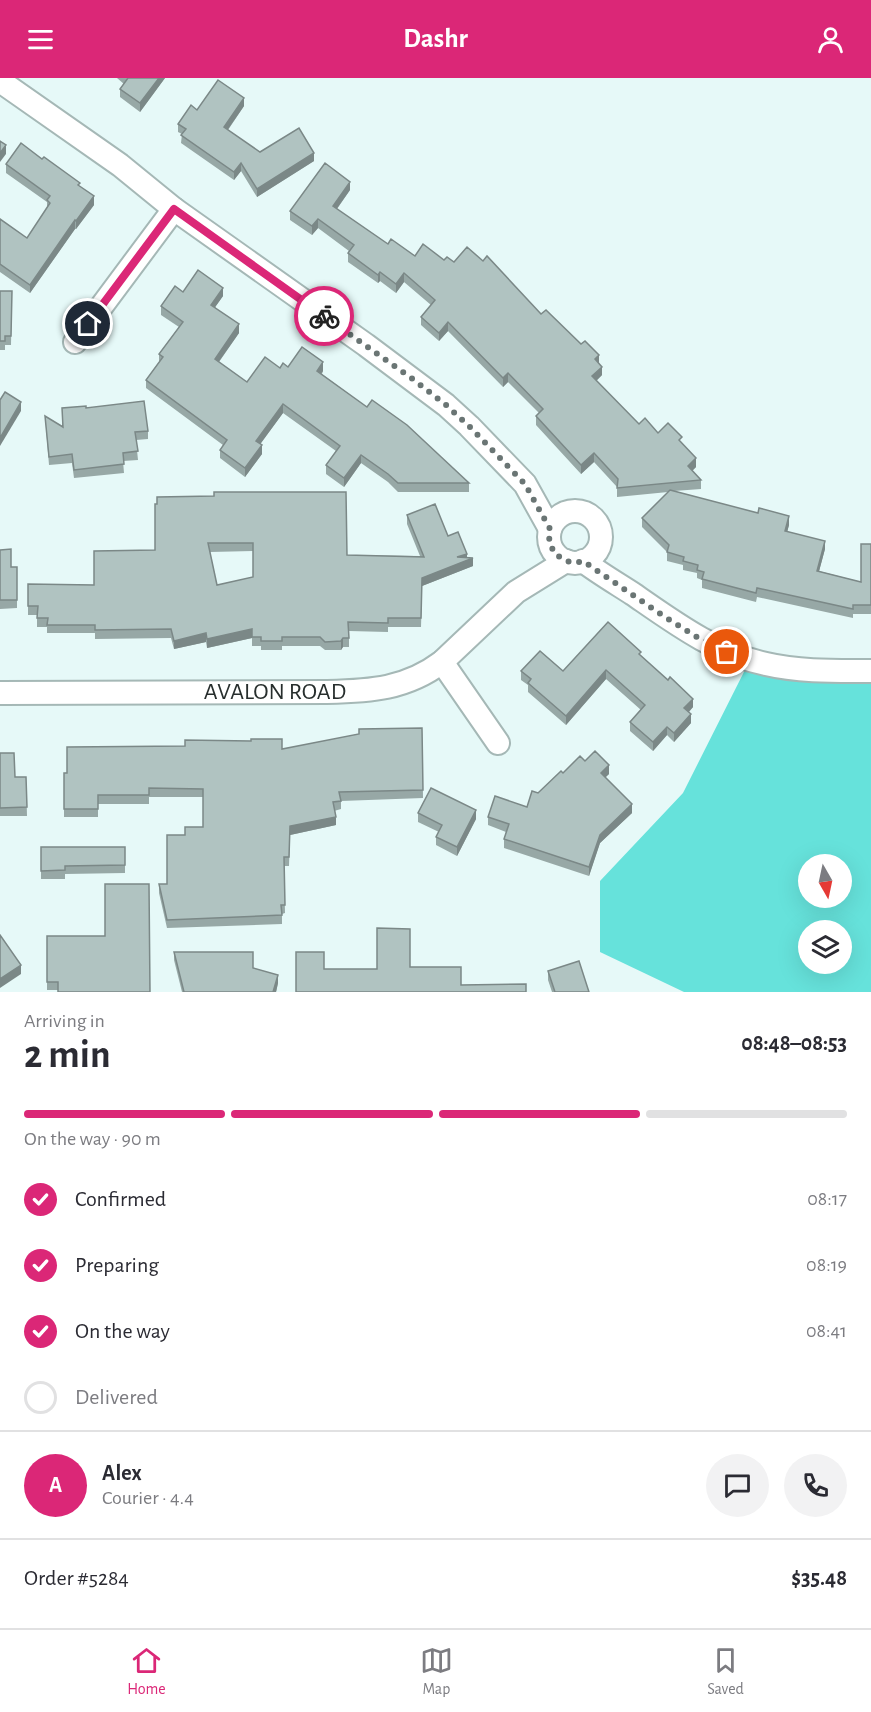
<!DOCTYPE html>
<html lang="en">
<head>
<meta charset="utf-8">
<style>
	:root { --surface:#fff; --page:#f2f2f3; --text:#2b2b33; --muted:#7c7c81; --line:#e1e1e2; --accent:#db2777 }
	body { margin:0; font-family:"Alegreya Sans",sans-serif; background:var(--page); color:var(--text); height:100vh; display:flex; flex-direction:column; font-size:22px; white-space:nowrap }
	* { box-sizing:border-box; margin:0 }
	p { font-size:20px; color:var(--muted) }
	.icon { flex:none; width:33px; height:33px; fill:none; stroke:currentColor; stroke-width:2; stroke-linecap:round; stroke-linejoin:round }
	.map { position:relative; height:914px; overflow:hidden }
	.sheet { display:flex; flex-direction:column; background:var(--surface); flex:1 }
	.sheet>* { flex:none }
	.needle { width:39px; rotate:171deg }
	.controls { position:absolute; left:798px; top:776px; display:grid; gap:12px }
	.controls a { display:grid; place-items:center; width:54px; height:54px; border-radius:50%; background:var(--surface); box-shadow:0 6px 24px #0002; font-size:30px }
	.pin { position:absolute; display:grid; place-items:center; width:51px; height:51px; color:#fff; margin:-26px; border:3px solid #fff; border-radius:50%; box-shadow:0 2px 6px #0007 }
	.courier { position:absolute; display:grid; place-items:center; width:60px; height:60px; margin:-30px; border:4px solid #db2777; border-radius:50%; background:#fff; color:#222; box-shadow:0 2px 8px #0007 }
	.overview em { font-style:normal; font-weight:700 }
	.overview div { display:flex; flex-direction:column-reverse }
	.overview { display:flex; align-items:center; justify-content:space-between; height:102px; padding:0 24px }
	h1 { font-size:39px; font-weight:700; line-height:45px }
	.bar { display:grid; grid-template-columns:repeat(4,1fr); gap:9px 6px; align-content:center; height:72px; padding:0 24px }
	.bar i { height:8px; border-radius:4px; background:var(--line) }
	.bar .current { background:var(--accent) }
	.bar p { grid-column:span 4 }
	.line { display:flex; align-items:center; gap:15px; padding:0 24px; border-top:2px solid var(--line) }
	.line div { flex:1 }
	.round { display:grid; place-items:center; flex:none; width:63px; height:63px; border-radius:32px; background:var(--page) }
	ol { padding:0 24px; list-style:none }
	li { display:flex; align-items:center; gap:18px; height:66px }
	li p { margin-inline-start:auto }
	li .icon { padding:6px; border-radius:50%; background:var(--accent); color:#fff; stroke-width:4 }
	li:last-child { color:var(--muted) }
	li i { width:33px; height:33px; border:3px solid var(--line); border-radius:50% }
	header { display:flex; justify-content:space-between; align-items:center; height:78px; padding:0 24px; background:var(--accent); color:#fff; font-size:27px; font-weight:700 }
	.tabs { display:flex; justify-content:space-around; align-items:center; height:84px; border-top:2px solid var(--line); background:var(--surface); font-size:16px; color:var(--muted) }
	.tabs a { display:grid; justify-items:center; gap:3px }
	.tabs .current { color:var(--accent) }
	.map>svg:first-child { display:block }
</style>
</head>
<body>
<header><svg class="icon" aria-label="menu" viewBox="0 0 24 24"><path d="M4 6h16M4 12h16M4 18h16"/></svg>Dashr<svg class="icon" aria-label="person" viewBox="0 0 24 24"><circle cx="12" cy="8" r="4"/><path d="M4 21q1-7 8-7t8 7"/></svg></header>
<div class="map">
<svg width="871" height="914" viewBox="0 0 871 914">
	<rect width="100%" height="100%" fill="#e6f9f8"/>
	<!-- green -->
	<path fill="#66e2db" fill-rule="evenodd" d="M750,582L871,593V914H684L600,874V803L683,715ZM808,786H842V819H808ZM808,852H842V885H808Z"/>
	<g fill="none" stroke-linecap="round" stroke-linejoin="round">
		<!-- minor casing -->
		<g stroke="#a5b8b6" stroke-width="26">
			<g id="minor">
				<polyline points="0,3 120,87 174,131 366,267 446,327 469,348 525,406 550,451"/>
				<polyline points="75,264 174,131"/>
				<circle cx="575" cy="459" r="26"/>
				<path d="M583,483C599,495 616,505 633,516C675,545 715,575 766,586C800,594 836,593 871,593"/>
				<polyline points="442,584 498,665"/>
				<path d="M0,615L327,614C371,613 406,611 442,584L516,514L566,483"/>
			</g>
		</g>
		<!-- minor -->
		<use href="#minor" stroke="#fff" stroke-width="22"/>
	</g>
	<!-- wall -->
	<g fill="#97a8a6" fill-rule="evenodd">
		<polygon points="117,0 165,0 140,34 120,19 120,11 124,6"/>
		<polygon points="244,28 228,52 260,74 314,83 257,119 241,93 234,102 181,65 182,56 178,54 178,46 197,32"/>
		<polygon points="6,86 80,109 94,127 76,151 75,151 30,215 0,194 0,141 27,160 47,130 47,124 6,95"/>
		<polygon points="350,112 337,131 388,166 415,178 444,182 454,184 541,236 599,285 602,297 596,303 639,346 682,365 696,389 692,393 701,402 701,411 674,413 789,447 787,454 825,471 819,493 861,504 871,466 871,536 853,536 853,540 757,519 756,524 702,510 702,502 697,500 697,495 683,492 683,487 667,483 667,474 642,449 642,440 668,414 617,419 617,409 594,384 581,396 536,347 536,338 539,335 508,304 503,309 448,253 439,263 421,247 421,239 431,227 404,204 396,215 380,203 378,205 348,184 348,175 349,173 318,150 312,157 290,142 290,133"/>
		<polygon points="0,213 12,213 11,267 5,267 5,272 0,272"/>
		<polygon points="183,214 223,218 215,229 239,255 219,284 247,304 280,290 288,289 323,293 322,296 469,405 469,414 398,414 388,404 361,385 344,409 326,396 326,387 336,373 283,335 260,366 262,376 245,399 220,380 220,372 223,367 146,310 146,302 159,284 159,276 179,249 161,237 161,228"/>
		<polygon points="62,330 86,330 148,353 148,361 136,362 138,382 123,383 124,395 74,400 72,385 49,387 45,338 62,348"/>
		<path d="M155,426L347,477L420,478L407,446V437L448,458L467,480L473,488L422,508L421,549H388V554L349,553V569H343L341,572H325L320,568H282V572H261V568H252V560L207,570L206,564L174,571L171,560L95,561V555H47V549H37V537H28V506L94,507L155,472ZM253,473V499L217,507L210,474Z"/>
		<polygon points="0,472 11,489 17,489 17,530 0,531"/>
		<polygon points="641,578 693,629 689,634 691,645 674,664 667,657 653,673 630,653 630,644 641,632 606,601 566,647 528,614 528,607 521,602 521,593 563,593"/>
		<polygon points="422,650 423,720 341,723 341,731 334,733 336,747 290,757 289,788 284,788 285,835 282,836 282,846 167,850 159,815 159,806 167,806 185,757 203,749 203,719 149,719 149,726 98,726 98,739 64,739 64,695 282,671"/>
		<polygon points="0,675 15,699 26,699 27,738 0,738"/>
		<polygon points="585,683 609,696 605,699 632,735 600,765 589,798 504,770 504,761 506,754 488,747 488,739 527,729 538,715 563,695"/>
		<polygon points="418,735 476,741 457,778 436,767 436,759 439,754 418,744"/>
		<polygon points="41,769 125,769 125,795 65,796 65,801 41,801"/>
		<polygon points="149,806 58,912 47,912 47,858 105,858"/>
		<polygon points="174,874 253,890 278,905 276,914 182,914 174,882"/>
		<polygon points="548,893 589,914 552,914 548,902"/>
	</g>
	<!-- shaded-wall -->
	<g fill="#7b8887">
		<polygon points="159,0 165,0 140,34 140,25"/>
		<polygon points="244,20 244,28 224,57 224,49"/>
		<polygon points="6,67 6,76 0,84 0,75"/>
		<polygon points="314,75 314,83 257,119 257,111"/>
		<polygon points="241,85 241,93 234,102 234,94"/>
		<polygon points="350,104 350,112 333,136 333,128"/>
		<polygon points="94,118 94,127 76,151 76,143"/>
		<polygon points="318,141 318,150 312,157 312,148"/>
		<polygon points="75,142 75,151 30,215 30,207"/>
		<polygon points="380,194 380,203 378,205 378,197"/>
		<polygon points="404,195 404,204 396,215 396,206"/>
		<polygon points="223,210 223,218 211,235 211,227"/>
		<polygon points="448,244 448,253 439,263 439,255"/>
		<polygon points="239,246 239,255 215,289 215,281"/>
		<polygon points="599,277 599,286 595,281"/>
		<polygon points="323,284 323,293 317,301 317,293"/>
		<polygon points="602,289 602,297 592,307 592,298"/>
		<polygon points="508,295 508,304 503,309 503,300"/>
		<polygon points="21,324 21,333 0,368 0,360"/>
		<polygon points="283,326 283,335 256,372 256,363"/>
		<polygon points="262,367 262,376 245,399 245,390"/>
		<polygon points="594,375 594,384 581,396 581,387"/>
		<polygon points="361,377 361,385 344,409 344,400"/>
		<polygon points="696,380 696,389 688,397 688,388"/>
		<polygon points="789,438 789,447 785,462 785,453"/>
		<polygon points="825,463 825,471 817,501 817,493"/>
		<polygon points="467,476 467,482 473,480 473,488 422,508 421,549 422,500 457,479"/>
		<polygon points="252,551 252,560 207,570 207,561"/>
		<polygon points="206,555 206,564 174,571 174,563"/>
		<polygon points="343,560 343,569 341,572 341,563"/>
		<polygon points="606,592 606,601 566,647 566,638"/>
		<polygon points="693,621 693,629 684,639 684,630"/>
		<polygon points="691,636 691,645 674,664 674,655"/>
		<polygon points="667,649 667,657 653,673 653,664"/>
		<polygon points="609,687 609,696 601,704 601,695"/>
		<polygon points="632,726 632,735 600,765 589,798 589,789 600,757"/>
		<polygon points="476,732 476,741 457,778 457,769"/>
		<polygon points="336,739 336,747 290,757 290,748"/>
		<polygon points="21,887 21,896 0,910 0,901"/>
		<polygon points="278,897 278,905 276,914 273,914"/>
	</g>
	<!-- building -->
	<g fill="#b0c3c1" stroke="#7b8887" stroke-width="1.5" fill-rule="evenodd">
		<polygon points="128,0 159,0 140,25 120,11"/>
		<polygon points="218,2 244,20 224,49 260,74 299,50 314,75 257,111 241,85 234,94 181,57 186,51 178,46 191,27 197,32"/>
		<polygon points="0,63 6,67 0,75"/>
		<polygon points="21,65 42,81 44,79 80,105 78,107 94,118 76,143 75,142 30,207 0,186 0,141 27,160 50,125 47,122 50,118 6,86"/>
		<polygon points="325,85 350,104 333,128 388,166 391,161 415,178 423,166 444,182 447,179 454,184 467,169 483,183 487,178 541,236 546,232 581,266 585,263 599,277 595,281 602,289 592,298 639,346 645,340 658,355 668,345 682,359 679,362 696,380 688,388 701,402 617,410 618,401 594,375 581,387 536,338 543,331 508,295 503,300 448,244 439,255 421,239 435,222 404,195 396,206 380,194 378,197 348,175 354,167 318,141 312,148 290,133"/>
		<polygon points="198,192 223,210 211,227 239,246 215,281 247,304 265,279 280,290 283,285 288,289 302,269 323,284 317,293 367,329 372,322 407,347 469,405 398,405 388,396 361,377 344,400 326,387 340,368 283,326 256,363 262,367 245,390 220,372 227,362 146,302 163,279 159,276 183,244 161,228 175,208 183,214"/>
		<polygon points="0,213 12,213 11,258 5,258 5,263 0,263"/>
		<polygon points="5,314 21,324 0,360 0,322"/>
		<polygon points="144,323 148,353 135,354 138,373 123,375 124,386 74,392 72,376 49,379 45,338 63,349 62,330 86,328 86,330"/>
		<polygon points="670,412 758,435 759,430 789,438 785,453 825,463 817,493 861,504 861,466 871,466 871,527 853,527 853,531 757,510 756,515 702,501 704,494 697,492 698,487 683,483 684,479 667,474 669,467 642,440"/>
		<path d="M214,414H346L347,477L424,479L407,437L435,426L448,458L458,454L467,476L457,479L473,480L422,500L421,540H388V545L348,544L349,560H343L341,563L325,564L320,559H282V563H261V559H252V551L207,561L206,555L174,563L171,551L95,552V547H47L48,540H37L38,528H28V506L94,507V473L155,472V426H157V419L214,418ZM208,465H253V499L217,507Z"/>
		<polygon points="11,471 11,489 17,489 17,522 0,522 0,472"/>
		<polygon points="608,544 641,574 639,576 668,602 670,599 693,621 684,630 691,636 674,655 667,649 653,664 630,644 645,627 606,592 566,638 528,605 531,601 521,593 540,573 563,593"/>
		<polygon points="422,650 423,712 339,714 341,723 333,724 336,739 290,748 289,779 284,779 285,827 281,827 282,837 167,842 159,806 167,806 167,757 185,757 185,749 203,749 203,711 149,710 149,717 98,717 98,731 64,731 64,695 67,695 67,669 185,668 185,662 251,663 251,661 282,661 282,671 359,656 359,651"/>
		<polygon points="595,673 609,687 601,695 632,726 600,757 589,789 504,761 509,746 488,739 495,718 527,729 532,713 538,715 561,693 563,695 580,678 585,683"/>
		<polygon points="0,675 14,675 15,699 26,699 27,729 0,730"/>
		<polygon points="431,710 476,732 457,769 436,759 442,747 418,735"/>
		<polygon points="41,769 125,769 125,787 65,788 65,792 41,793"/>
		<polygon points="105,806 149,806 150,914 58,914 58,904 47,904 47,858 105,858"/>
		<polygon points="377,850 410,851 410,889 461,889 461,907 526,906 526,914 296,914 296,874 324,874 324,891 377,891"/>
		<polygon points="0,857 21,887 0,901"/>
		<polygon points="174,874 253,874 253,890 278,897 273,914 184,914"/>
		<polygon points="579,883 589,914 555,914 548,893"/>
	</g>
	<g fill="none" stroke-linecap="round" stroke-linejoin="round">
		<!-- done -->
		<polyline stroke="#6a7574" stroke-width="6" stroke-dasharray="0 10.8" points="324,238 414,302 446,327 469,348 525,406 550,451 549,464 555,476 566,483 575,485 583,483 665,539 697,559 727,574"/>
		<!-- route -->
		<polyline stroke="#db2777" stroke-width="8" points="88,246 174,131 324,238"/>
	</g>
	<g text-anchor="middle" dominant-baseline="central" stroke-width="4.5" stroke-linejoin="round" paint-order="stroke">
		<!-- street labels -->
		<g font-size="24" fill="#272e2d" stroke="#fff">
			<text x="275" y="614">AVALON ROAD</text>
		</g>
	</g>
</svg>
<div class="controls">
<a><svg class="needle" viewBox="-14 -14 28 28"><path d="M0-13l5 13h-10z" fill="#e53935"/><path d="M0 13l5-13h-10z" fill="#7c7c81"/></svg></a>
<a><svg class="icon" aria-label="layers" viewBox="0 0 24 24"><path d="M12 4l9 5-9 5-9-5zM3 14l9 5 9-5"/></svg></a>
</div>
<div class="pin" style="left:727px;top:574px;background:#ea580c"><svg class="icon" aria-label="bag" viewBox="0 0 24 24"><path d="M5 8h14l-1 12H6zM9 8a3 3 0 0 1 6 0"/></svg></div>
<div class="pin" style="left:88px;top:246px;background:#1f2937"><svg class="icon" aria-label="home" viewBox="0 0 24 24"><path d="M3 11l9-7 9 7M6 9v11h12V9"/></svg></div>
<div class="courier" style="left:324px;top:238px"><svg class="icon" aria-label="bike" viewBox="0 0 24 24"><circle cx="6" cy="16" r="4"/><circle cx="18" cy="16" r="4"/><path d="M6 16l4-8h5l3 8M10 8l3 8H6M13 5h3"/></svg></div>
</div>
<section class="sheet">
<div class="overview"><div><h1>2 min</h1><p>Arriving in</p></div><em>08:48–08:53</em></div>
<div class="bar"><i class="current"></i><i class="current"></i><i class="current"></i><i></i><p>On the way · 90 m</p></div>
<ol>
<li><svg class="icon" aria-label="check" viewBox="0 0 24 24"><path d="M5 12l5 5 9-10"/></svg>Confirmed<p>08:17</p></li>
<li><svg class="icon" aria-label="check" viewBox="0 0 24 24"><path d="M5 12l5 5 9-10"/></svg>Preparing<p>08:19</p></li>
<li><svg class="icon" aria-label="check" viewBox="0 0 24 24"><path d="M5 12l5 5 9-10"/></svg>On the way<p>08:41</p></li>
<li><i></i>Delivered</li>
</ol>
<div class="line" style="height:108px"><b class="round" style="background:var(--accent);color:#fff">A</b><div><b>Alex</b><p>Courier · 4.4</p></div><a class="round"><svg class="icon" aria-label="chat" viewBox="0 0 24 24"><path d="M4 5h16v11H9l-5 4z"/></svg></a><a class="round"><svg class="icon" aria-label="phone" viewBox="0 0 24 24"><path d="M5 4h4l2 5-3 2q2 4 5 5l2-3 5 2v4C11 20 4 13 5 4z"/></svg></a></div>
<div class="line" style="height:78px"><div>Order #5284</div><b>$35.48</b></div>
</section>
<nav class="tabs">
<a class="current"><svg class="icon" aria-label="home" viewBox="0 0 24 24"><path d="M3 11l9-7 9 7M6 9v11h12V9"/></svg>Home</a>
<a><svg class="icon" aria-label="map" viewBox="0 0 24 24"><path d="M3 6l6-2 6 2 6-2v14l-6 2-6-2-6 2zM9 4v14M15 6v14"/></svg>Map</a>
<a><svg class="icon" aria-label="saved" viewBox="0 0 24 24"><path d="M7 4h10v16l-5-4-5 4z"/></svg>Saved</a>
</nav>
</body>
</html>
